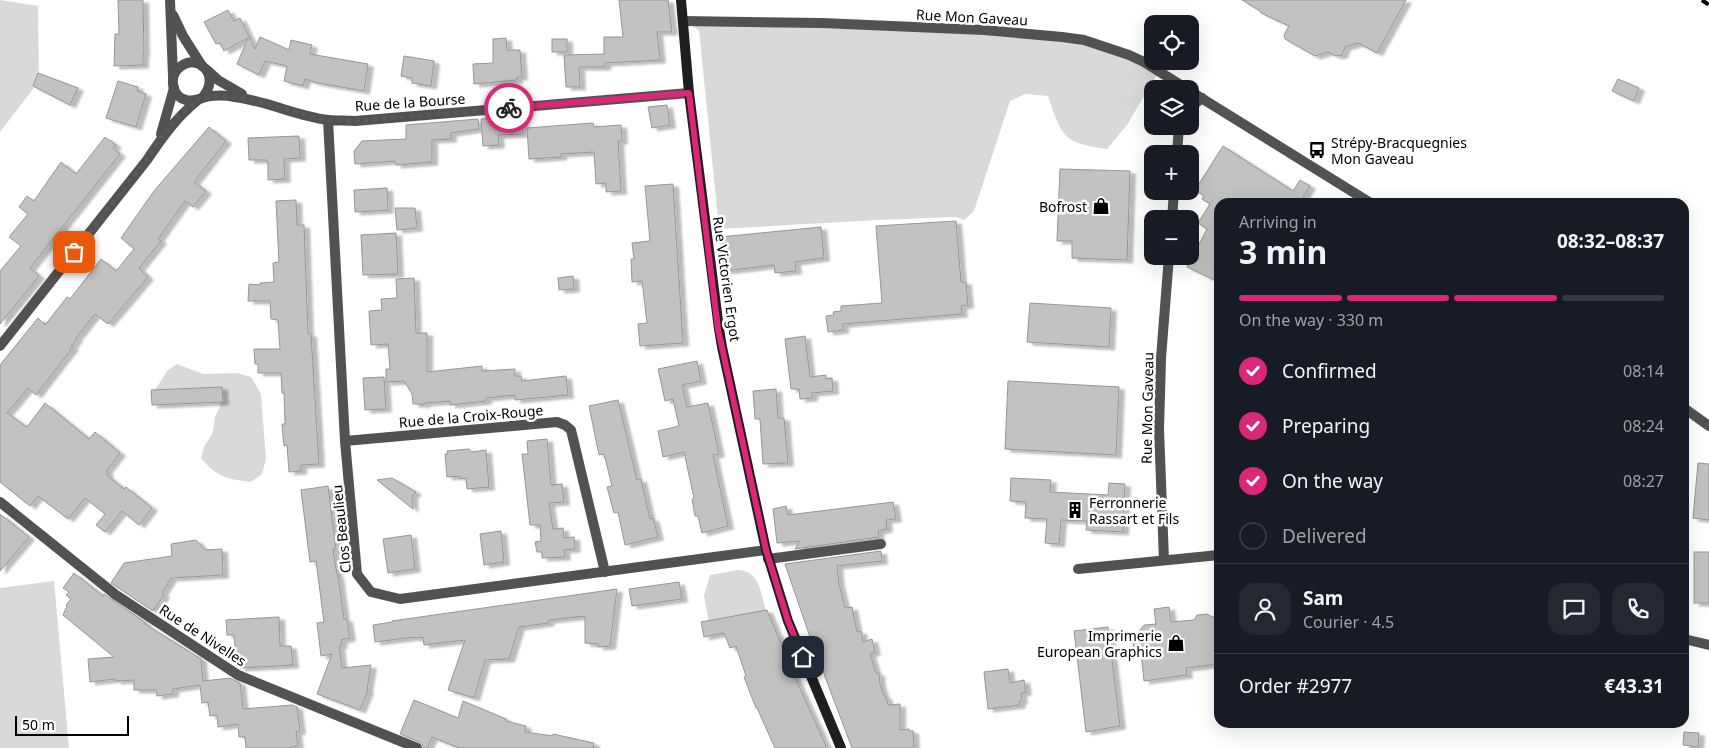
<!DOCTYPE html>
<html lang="en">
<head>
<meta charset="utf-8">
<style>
	:root { --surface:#171b24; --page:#242831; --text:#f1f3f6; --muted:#9ea1a6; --line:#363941; --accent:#db2777 }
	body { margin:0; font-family:"Noto Sans",sans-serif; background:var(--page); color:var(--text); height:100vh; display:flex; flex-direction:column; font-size:19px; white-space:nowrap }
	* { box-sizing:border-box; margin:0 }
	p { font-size:16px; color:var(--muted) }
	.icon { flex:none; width:28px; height:28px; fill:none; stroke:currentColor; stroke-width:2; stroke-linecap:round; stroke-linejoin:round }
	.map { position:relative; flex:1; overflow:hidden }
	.sheet { position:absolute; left:1214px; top:198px; width:475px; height:530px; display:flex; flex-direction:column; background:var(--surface); border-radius:15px; box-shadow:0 5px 20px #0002 }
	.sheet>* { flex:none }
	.controls { position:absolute; left:1144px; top:15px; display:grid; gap:10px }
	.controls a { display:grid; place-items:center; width:55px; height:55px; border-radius:10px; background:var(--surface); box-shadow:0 5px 20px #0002; font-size:25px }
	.scale { position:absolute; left:15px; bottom:12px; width:114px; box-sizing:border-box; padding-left:5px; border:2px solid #000; border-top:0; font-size:14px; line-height:18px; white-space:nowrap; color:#000; -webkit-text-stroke:4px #fff; paint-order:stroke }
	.pin { position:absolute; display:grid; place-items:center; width:42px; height:42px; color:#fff; margin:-21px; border-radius:10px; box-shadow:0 2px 8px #0006 }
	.courier { position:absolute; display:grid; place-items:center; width:50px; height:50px; margin:-25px; border:4px solid #db2777; border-radius:50%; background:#fff; color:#222; box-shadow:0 1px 6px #0007 }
	.head em { font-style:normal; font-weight:700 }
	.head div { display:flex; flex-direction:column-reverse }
	.head { display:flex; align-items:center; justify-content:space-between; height:85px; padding:0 25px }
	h1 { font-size:32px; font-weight:700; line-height:38px }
	.bar { display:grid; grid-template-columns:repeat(4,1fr); gap:8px 5px; align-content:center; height:60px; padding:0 25px }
	.bar i { height:6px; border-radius:4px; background:var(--line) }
	.bar .on { background:var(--accent) }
	.bar p { grid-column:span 4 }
	.line { display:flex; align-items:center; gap:12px; padding:0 25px; border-top:1px solid var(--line) }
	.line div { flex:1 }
	.round { display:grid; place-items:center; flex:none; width:52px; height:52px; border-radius:15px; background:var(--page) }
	ol { padding:0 25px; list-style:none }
	li { display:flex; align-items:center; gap:15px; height:55px }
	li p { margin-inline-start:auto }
	li .icon { padding:5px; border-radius:50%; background:var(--accent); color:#fff; stroke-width:4 }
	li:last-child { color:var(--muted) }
	li i { width:28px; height:28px; border:2px solid var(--line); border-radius:50% }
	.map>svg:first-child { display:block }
</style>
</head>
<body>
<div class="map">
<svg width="1709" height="748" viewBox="0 0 1709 748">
	<defs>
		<filter id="shadow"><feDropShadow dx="5.5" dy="3" stdDeviation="1" flood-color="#0004"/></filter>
	</defs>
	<rect width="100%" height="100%" fill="#fff"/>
	<!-- green -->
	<g fill="#d9d9d9">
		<polygon points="0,0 38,6 39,77 33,89 0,132"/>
		<path d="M683,21L1062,37L1159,71L1127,125L1107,149C1062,143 1062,136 1048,96L1025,94L1010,101L974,211L964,220L955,217L877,220L719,229L699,30Z"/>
		<path d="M177,364L203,374L237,373L251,377L261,394L266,459L262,474L251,482C227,479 217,477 201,458L204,447L213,432L215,417L220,407V395L151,396L168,370Z"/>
		<path d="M738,570C761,571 761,596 767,614L709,623L704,596L710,575Z"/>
		<polygon points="54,581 69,748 0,748 0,588"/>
	</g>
	<!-- building -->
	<g fill="#c2c2c2" stroke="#969696" filter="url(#shadow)">
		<polygon points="118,0 143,0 144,54 143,54 143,65 114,66 115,34 119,34"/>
		<polygon points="619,0 668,0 672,32 657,32 660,60 605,63 605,67 579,67 580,87 566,87 564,55 604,54 604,37 623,37"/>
		<polygon points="1242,0 1406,0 1377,53 1358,43 1345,47 1342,55 1336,56 1328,52 1315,56 1285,39 1284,35 1289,26 1261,13 1260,11"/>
		<polygon points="228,10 234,21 240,18 255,49 260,37 289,50 291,40 312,45 310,54 368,64 364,91 318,83 305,79 303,86 284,81 287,66 265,61 259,75 237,64 248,38 224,51 220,43 216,44 204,22"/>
		<polygon points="506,38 507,50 520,50 522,77 517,77 517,80 474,84 473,64 493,63 493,39"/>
		<rect x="552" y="39" width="15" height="13"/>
		<polygon points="404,56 434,61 431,86 412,83 412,78 401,76"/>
		<polygon points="38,73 78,88 70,105 33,86"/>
		<polygon points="1618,79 1639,88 1634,101 1612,91"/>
		<polygon points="118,81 138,87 137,91 146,94 136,127 106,118"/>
		<polygon points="667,105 670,125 652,128 648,107"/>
		<polygon points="522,116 523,134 498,135 499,145 483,146 481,119"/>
		<polygon points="478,119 479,129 451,133 451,139 432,140 432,162 396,165 395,161 355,164 354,151 362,141 406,139 406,125"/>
		<polygon points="593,123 594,127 621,125 622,141 618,141 621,191 606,192 606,183 596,184 594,152 561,154 561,157 529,159 527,128"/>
		<polygon points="209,127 226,141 194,182 206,191 193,207 185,201 158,239 161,241 139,268 148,277 108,324 95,314 76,338 77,339 71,346 73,347 36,395 28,388 7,413 27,427 45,403 89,439 95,432 120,453 106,471 108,473 107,475 124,489 126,487 152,508 139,525 122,511 105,532 96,525 105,514 85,498 68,519 38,496 30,506 0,482 0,365 38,318 45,325 67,297 70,299 101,259 116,271 134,249 121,238 154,191"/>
		<polygon points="299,136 300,158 284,159 285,179 268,180 268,162 266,162 266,160 249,160 248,138"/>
		<polygon points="105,137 116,145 113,148 120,154 30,268 39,276 0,324 0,271 21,246 9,237 28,214 19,207 27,196 34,201 61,162 76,174"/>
		<polygon points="1223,146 1293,191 1300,180 1310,186 1303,197 1311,202 1219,202 1219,282 1187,267 1207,229 1198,223 1210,204 1202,199 1204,196 1195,190"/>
		<polygon points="1060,169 1130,171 1127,260 1072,258 1072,241 1057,241"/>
		<polygon points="673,184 683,343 640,346 638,324 647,323 642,281 632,282 631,259 634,259 632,243 650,241 645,186"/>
		<polygon points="387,188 388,210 355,212 354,190"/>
		<polygon points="296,200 297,225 304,225 308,334 311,334 319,464 301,465 301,471 289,472 287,445 284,446 283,437 282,424 285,424 284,393 282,393 281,373 258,373 258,364 255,364 254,349 280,349 278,320 271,319 270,301 248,301 249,284 260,285 260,283 274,282 273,263 279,262 276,201"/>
		<polygon points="395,208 415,208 417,228 397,230"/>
		<polygon points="956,221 961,282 966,282 968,305 961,306 962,314 843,324 843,330 828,332 826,316 834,315 833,312 841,311 841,306 882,303 876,226"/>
		<polygon points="821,227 824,258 795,262 796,271 775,273 774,265 725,271 720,237"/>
		<polygon points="396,233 398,274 363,275 361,235"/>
		<polygon points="573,276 574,289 559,290 558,278"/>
		<polygon points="414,278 416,333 427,333 427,372 482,366 482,371 515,369 515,376 521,376 522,381 566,376 568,395 515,400 515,395 486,398 486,401 450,405 450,401 425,403 423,405 420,404 413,404 412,394 404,381 386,382 386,369 390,369 388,344 371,345 369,311 382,310 381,299 397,298 396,279"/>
		<polygon points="1030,303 1111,308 1109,347 1027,342"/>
		<polygon points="805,336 810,377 826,375 826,379 832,378 833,391 812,393 812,398 800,399 799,389 791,389 785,339"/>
		<polygon points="697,361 701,381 682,385 687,407 708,403 719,454 713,455 728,526 702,533 698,516 695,516 692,499 694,498 684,452 663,457 658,431 679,426 673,399 665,401 658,369"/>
		<polygon points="384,377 386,409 365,410 363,378"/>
		<polygon points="1008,381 1119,387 1116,455 1005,449"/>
		<polygon points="222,387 223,402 152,405 151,390"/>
		<polygon points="776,389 778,418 784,418 788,463 763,464 760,419 755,419 753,391"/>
		<polygon points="618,400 637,480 641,479 650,519 653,518 658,537 625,545 618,512 614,513 607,487 612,486 604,454 599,455 589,406"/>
		<polygon points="547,439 551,485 562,484 564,502 549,503 553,529 563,528 564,538 574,537 575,549 564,550 565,557 542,558 542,552 537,552 535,542 541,541 540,525 530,525 522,454 528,454 527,441"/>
		<polygon points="469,449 472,452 486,450 489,487 467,489 466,478 460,479 460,476 447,477 445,454 448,454 447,451"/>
		<polygon points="1698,463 1709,464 1709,520 1693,518"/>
		<polygon points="392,478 416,492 412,496 413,509 377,480"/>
		<polygon points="1011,478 1051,480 1050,492 1108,495 1109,483 1125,484 1123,532 1086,530 1087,521 1061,520 1059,544 1045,543 1047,519 1025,518 1026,502 1010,501"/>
		<polygon points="328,486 336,549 333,549 337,575 338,575 344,619 347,619 350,638 341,640 342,645 339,646 342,668 371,665 367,690 368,691 360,710 317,694 332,654 321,656 317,623 324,622 316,561 310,562 301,490"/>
		<polygon points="893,502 896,519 886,520 887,529 878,531 879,537 795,549 800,541 777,543 773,509 786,506 788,515"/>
		<polygon points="0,514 29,537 0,571"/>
		<polygon points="501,531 504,562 484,565 480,534"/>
		<polygon points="411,535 415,569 388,573 383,539"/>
		<polygon points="196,540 205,550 222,549 223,575 171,578 162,593 164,595 153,611 111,583 124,563 172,556 171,544"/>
		<polygon points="881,551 882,561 837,566 839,584 845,608 852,607 857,632 861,631 863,642 872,639 875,652 870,654 876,673 879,673 880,684 884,696 886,696 888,705 900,704 900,730 909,729 909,731 913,731 914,748 852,748 810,637 785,564"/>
		<rect x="1694" y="552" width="15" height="51"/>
		<polygon points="74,573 103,596 104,594 146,623 145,624 201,659 203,681 230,678 240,683 243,709 292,705 297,707 300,731 296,732 298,746 288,748 246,748 245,737 239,737 238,724 218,727 217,715 210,716 208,702 202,703 200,685 173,689 173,694 157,696 156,690 134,690 134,680 116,681 115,679 90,682 88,659 114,657 63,615 67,606 66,605 71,599 66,595 69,592 63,588"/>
		<polygon points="679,582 682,599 632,606 629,589"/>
		<polygon points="617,589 610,646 598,647 598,644 585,643 585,616 549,620 548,623 519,627 509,659 485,660 474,698 448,690 465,640 424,645 423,637 415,638 415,637 375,642 373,625 392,622 392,621"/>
		<polygon points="1169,607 1171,622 1194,620 1197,615 1207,614 1212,617 1219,617 1219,664 1186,668 1187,675 1144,681 1141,651 1134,652 1132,635 1136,635 1144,625 1156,624 1154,609"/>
		<polygon points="767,610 794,675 827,748 775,748 757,708 756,708 744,677 746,676 736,646 730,648 724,633 704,637 701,622"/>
		<polygon points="279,617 280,646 291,646 293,665 240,668 236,660 234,635 227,635 226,620"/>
		<polygon points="1108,627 1120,726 1086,732 1074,631"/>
		<polygon points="1008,669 1010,683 1024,680 1026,692 1021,693 1022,701 1019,701 1020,705 988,709 984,672"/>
		<polygon points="414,700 458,718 463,701 506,719 506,721 526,726 525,732 553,736 553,734 594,743 593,748 459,748 432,737 427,748 424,748 420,742 400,734"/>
		<polygon points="1684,732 1699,733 1698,747 1683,745"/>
	</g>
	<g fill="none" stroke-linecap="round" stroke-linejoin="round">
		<!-- street -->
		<g stroke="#525252" stroke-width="10">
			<polyline points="170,0 173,76"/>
			<polyline points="173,15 183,36 202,66"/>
			<polyline points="683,21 822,23 984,30 1062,37 1084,40 1129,55 1144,62 1187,89"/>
			<polyline points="207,70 218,80 242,94"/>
			<polyline points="1190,91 1369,202"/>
			<path d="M202,98C222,76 198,52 180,67C168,76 172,97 186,100C193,102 199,99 205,97C215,95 225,95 235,97C267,101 296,116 328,120C337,121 346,120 355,121L689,93"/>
			<polyline points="1190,108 1202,98"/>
			<polyline points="328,120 345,441 357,574 371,592 400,599 766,550"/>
			<polyline points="161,134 174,88"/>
			<polyline points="1177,154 1179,126"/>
			<polyline points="1172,219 1174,191"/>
			<path d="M0,346L147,160C163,136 176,118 198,100"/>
			<polyline points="1684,408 1709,426"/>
			<polyline points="345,441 557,422 565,425 571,430 605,572"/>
			<polyline points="0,502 116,595 238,675 417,748"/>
			<polyline points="768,559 881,544"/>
			<polyline points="1164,560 1159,429 1161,358 1169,256"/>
			<polyline points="1078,569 1219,555"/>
			<polyline points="1684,639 1709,645"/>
		</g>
		<!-- secondary -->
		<polyline stroke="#1f1f1f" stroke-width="10" points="681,0 689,93 719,329 722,347 766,550 788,621 841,748"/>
		<!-- rail -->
		<polyline stroke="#000" stroke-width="4" stroke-dasharray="8 2.5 1 2.5" stroke-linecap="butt" points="1702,0 1709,5"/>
	</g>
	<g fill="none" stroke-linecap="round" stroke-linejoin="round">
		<!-- done -->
		<polyline stroke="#595959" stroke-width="5" stroke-dasharray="0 9" points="74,252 146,160 159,140 180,115 198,99 217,96 238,97 328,120 355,121 509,108"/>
		<!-- route -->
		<polyline stroke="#db2777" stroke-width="6" points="509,108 689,93 718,329 766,550 788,621 803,657"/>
	</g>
	<!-- icons -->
	<defs>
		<g id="bus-bare" transform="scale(1.35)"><path d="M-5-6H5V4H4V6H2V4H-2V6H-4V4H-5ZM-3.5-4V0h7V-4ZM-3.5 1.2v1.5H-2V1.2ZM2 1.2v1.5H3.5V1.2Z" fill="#000" stroke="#fff" stroke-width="2.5" paint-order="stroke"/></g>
		<g id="shop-bare" transform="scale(1.35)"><path d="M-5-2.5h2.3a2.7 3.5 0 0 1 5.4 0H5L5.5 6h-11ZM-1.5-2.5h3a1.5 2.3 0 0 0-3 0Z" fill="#000" stroke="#fff" stroke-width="2.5" paint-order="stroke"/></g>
		<g id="building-bare" transform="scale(1.35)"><path d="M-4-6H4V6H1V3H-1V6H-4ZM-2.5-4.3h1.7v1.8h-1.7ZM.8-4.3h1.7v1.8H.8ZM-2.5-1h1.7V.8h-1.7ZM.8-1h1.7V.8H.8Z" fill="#000" stroke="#fff" stroke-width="2.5" paint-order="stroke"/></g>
	</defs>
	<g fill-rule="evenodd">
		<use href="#bus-bare" x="1317" y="150"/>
		<use href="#shop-bare" x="1101" y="206"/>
		<use href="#building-bare" x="1075" y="510"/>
		<use href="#shop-bare" x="1176" y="643"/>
	</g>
	<g text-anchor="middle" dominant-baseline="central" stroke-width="5" stroke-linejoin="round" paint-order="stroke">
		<!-- street labels -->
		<g font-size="14" fill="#000" stroke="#fff">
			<text transform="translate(972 17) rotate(3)">Rue Mon Gaveau</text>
			<text transform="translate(410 102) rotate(-4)">Rue de la Bourse</text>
			<text transform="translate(727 279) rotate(82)">Rue Victorien Ergot</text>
			<text transform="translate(1147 408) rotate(-89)">Rue Mon Gaveau</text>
			<text transform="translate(471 416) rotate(-5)">Rue de la Croix-Rouge</text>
			<text transform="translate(341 529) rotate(-96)">Clos Beaulieu</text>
			<text transform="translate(203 635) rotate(33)">Rue de Nivelles</text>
		</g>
		<!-- poi labels -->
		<g font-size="14" fill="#000" stroke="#fff" text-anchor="start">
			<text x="1331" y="142">Strépy-Bracquegnies<tspan x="1331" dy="16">Mon Gaveau</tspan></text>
			<text x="1087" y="206" text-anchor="end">Bofrost</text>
			<text x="1089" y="502">Ferronnerie<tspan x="1089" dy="16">Rassart et Fils</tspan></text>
			<text x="1162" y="635" text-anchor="end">Imprimerie<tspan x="1162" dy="16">European Graphics</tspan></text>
		</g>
	</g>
</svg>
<div class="controls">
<a><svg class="icon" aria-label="locate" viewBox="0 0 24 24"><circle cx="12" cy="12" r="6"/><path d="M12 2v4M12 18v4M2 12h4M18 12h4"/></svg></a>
<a><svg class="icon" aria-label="layers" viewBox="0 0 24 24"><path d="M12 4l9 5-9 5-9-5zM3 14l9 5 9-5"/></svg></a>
<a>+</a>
<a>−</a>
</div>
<div class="scale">50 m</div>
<div class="pin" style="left:74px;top:252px;background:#ea580c"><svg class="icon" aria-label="bag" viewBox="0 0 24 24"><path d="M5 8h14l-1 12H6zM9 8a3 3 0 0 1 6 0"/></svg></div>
<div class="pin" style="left:803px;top:657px;background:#1f2937"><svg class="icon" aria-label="home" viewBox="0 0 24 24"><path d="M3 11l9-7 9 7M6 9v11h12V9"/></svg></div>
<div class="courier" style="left:509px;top:108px"><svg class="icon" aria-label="bike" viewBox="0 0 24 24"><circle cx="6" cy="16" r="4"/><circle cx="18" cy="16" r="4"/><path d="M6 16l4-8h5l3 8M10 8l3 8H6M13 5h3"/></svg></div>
<section class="sheet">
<div class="head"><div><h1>3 min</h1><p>Arriving in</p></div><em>08:32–08:37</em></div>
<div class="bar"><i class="on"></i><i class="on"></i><i class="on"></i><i></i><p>On the way · 330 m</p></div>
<ol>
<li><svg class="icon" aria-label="check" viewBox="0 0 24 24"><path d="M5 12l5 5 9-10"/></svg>Confirmed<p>08:14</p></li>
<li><svg class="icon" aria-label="check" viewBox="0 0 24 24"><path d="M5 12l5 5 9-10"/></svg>Preparing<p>08:24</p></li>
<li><svg class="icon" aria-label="check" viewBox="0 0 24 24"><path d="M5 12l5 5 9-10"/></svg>On the way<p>08:27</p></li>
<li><i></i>Delivered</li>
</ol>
<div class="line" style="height:90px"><a class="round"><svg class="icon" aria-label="person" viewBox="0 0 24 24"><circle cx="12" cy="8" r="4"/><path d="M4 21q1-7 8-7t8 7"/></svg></a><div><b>Sam</b><p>Courier · 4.5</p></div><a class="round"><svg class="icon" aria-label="chat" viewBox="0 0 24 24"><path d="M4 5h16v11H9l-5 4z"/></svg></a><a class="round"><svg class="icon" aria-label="phone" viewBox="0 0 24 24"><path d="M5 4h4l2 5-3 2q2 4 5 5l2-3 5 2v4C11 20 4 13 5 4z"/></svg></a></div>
<div class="line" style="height:65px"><div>Order #2977</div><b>€43.31</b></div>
</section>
</div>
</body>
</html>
